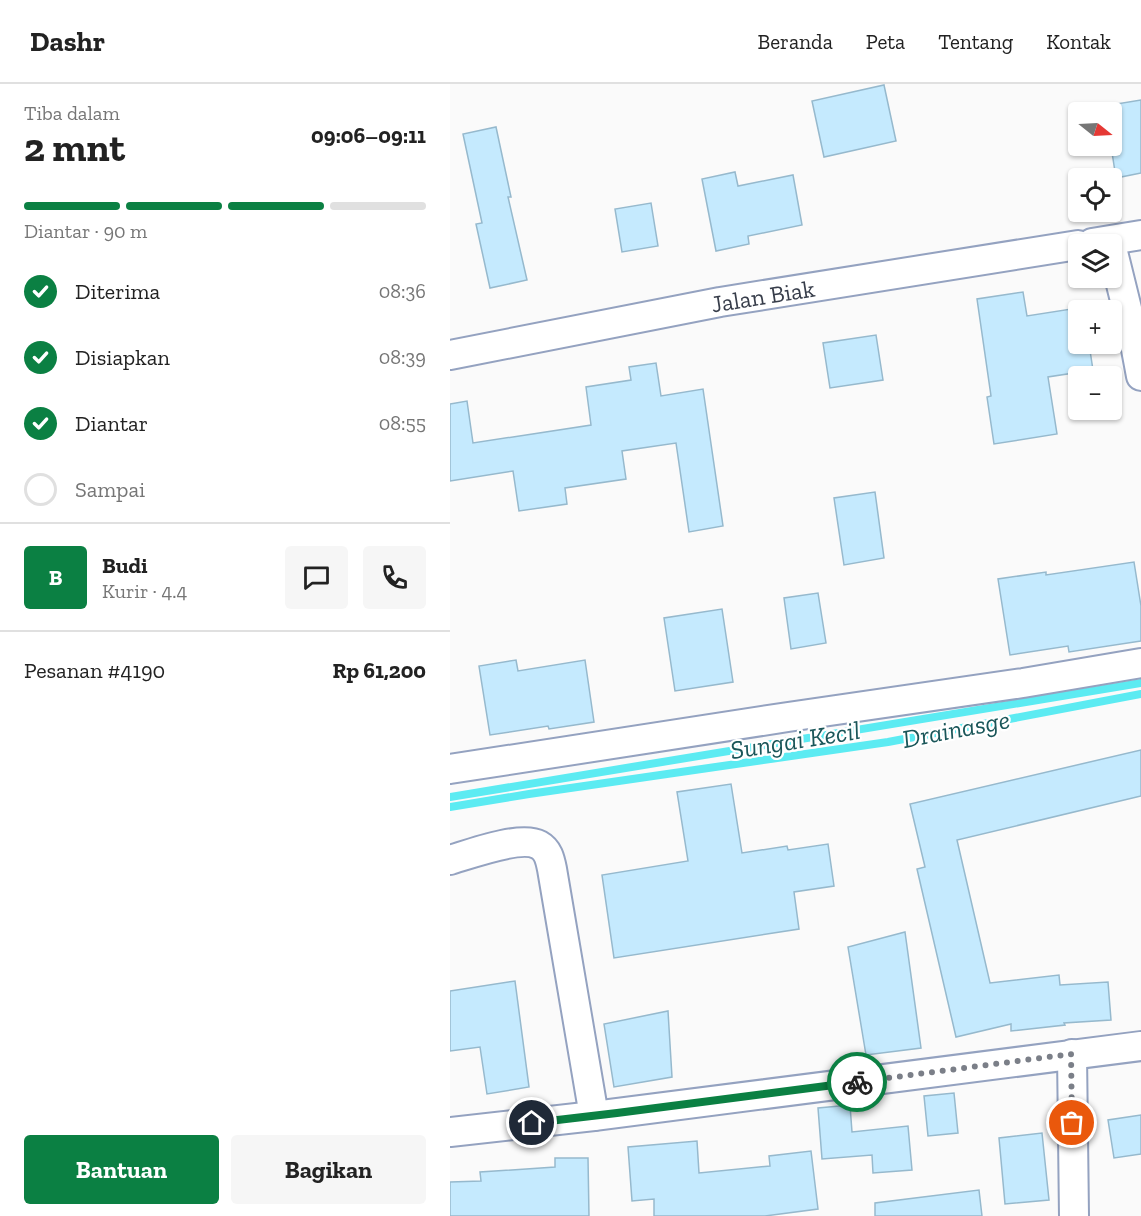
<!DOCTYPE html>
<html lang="id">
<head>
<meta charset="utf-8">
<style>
	:root { --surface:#fff; --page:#f6f6f6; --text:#222; --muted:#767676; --line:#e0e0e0; --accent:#0b8043 }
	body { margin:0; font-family:"Zilla Slab",serif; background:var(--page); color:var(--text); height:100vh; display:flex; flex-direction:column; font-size:22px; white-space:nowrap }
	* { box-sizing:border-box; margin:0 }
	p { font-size:20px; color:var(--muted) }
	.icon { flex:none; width:33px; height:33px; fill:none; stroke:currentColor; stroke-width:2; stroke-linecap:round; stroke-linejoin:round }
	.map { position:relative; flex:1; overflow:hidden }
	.panel { display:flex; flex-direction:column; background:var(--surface); width:450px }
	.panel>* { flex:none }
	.needle { width:39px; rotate:108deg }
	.controls { position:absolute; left:618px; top:18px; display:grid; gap:12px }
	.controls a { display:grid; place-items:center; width:54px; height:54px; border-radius:6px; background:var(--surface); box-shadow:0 2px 4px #0004; font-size:30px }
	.pin { position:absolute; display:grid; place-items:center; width:51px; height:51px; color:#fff; margin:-26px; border:3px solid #fff; border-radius:50%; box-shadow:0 2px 6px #0007 }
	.courier { position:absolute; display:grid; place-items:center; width:60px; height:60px; margin:-30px; border:4px solid #0b8043; border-radius:50%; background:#fff; color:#222; box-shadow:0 2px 8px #0007 }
	.headline em { font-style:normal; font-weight:800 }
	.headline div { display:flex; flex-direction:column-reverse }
	.headline { display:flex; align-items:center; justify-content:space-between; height:102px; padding:0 24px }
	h1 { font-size:39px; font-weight:800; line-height:45px }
	.bar { display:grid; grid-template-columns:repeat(4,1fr); gap:9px 6px; align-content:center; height:72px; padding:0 24px }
	.bar i { height:8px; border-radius:4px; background:var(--line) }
	.bar .on { background:var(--accent) }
	.bar p { grid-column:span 4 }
	.line { display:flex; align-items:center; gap:15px; padding:0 24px; border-top:2px solid var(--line) }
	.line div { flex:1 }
	.round { display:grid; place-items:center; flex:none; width:63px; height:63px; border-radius:6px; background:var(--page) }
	ol { padding:0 24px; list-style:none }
	li { display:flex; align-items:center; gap:18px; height:66px }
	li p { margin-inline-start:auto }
	li .icon { padding:6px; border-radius:50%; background:var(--accent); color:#fff; stroke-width:4 }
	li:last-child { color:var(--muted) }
	li i { width:33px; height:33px; border:3px solid var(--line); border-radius:50% }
	.action { display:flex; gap:12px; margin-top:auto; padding:12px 24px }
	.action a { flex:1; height:69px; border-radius:6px; background:var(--accent); color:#fff; font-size:24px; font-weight:800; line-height:69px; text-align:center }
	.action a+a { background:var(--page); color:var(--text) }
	header { display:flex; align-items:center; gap:36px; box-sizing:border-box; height:84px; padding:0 30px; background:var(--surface); border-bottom:2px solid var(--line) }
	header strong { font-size:28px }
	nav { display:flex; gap:33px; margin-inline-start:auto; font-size:21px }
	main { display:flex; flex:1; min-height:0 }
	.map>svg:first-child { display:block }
</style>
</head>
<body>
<header>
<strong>Dashr</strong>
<nav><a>Beranda</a><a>Peta</a><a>Tentang</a><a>Kontak</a></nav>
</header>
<main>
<section class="panel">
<div class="headline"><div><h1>2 mnt</h1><p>Tiba dalam</p></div><em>09:06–09:11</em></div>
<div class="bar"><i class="on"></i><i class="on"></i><i class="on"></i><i></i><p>Diantar · 90 m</p></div>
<ol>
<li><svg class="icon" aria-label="check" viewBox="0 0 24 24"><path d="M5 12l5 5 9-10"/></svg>Diterima<p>08:36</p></li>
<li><svg class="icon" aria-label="check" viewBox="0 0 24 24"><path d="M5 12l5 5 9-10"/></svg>Disiapkan<p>08:39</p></li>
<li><svg class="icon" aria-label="check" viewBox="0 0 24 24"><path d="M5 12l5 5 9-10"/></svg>Diantar<p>08:55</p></li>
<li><i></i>Sampai</li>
</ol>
<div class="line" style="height:108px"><b class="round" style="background:var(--accent);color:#fff">B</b><div><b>Budi</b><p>Kurir · 4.4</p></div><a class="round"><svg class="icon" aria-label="chat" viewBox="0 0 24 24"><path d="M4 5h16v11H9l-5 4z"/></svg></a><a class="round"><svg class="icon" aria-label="phone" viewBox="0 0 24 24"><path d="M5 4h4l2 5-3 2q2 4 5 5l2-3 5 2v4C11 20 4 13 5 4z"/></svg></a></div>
<div class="line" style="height:78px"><div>Pesanan #4190</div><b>Rp 61,200</b></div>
<div class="action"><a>Bantuan</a><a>Bagikan</a></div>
</section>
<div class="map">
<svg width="691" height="1132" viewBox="0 0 691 1132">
	<rect width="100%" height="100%" fill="#fafafa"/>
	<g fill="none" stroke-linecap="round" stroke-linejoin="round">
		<!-- stream -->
		<g stroke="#5cebf2" stroke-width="8">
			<polyline points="0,713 691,599"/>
			<polyline points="0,723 79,710 438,658 691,610"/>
		</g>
	</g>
	<!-- building -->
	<g fill="#c5eafe" stroke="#96b9cd" stroke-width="1.5">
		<polygon points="434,1 446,57 374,73 362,17"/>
		<polygon points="691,16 691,89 666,94 661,62 662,28 656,28 654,22"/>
		<polygon points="46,43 61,113 58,113 77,196 40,204 26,140 32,139 13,50"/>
		<polygon points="285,88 288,102 343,91 352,141 298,152 299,160 266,167 252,95"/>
		<polygon points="201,119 208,162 172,168 165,125"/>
		<polygon points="573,208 577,232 634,223 635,226 628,226 628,260 639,260 643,286 598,293 607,350 544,360 537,313 541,312 527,215"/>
		<polygon points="426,251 433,296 380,304 373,259"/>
		<polygon points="206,279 211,312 253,305 273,442 239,448 226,359 172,367 176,395 115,404 117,420 69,427 63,387 0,397 0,320 17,317 23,359 141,341 136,303 181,296 179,283"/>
		<polygon points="425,408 434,474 394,481 384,414"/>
		<polygon points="684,478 691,522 691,557 619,568 618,562 560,571 548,495 596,488 596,491"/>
		<polygon points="368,509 376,559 341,565 334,514"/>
		<polygon points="272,525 283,598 225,607 214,534"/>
		<polygon points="66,576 68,587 135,576 144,638 99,645 98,642 40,651 29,582"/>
		<polygon points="691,666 691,712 507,756 540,899 609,891 610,901 658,898 661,936 614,939 615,941 561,947 561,940 506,953 467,785 475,783 460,720"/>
		<polygon points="281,700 292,769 337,762 338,766 378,760 384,802 344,808 349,845 164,874 152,791 238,777 227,708"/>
		<polygon points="455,848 471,964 416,971 398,863"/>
		<polygon points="65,897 79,1003 37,1010 30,963 0,967 0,907"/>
		<polygon points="218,927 222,993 164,1003 154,940"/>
		<polygon points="504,1009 508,1049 478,1052 474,1012"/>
		<polygon points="400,1021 402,1048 458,1042 462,1086 423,1089 422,1071 372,1075 368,1024"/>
		<polygon points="691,1031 691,1070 664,1074 658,1036"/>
		<polygon points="592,1049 599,1116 555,1120 549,1054"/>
		<polygon points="247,1057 249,1089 320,1082 319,1072 361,1067 368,1125 315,1132 204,1132 204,1115 182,1117 178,1063"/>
		<polygon points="105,1074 138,1074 139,1132 0,1132 0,1098 31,1097 30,1088 105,1083"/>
		<polygon points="529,1106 532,1132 425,1132 425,1119"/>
	</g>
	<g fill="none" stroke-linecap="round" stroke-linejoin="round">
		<!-- minor casing -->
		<g stroke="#94a2c0" stroke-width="32">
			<g id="minor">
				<polyline points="642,159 691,151"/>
				<polyline points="662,164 683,249 691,292"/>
				<polyline points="0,271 270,218 628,161"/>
				<polyline points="0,685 338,633 573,599 691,579"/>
				<path d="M0,776C20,770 71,751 89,761C98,766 100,775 102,785L144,1032"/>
				<polyline points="622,970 624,1132"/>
				<polyline points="0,1048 144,1032 691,962"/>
			</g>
		</g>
		<!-- minor -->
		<use href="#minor" stroke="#fff" stroke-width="28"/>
	</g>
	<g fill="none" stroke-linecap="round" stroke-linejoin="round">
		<!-- done -->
		<polyline stroke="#7b7f88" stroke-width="6" stroke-dasharray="0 10.8" points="407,998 621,970 622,1039"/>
		<!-- route -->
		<polyline stroke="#0b8043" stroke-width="8" points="82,1039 167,1029 407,998"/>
	</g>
	<g text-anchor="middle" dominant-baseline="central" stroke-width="4.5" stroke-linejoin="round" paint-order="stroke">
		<!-- street labels -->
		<g font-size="24" fill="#373d4a" stroke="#fff">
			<text transform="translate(313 212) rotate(-9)">Jalan Biak</text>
		</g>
		<!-- water labels -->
		<g font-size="26" font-style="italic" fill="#1a5659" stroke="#fff">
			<text transform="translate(506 645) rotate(-11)">Drainasge</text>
			<text transform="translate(345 656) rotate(-9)">Sungai Kecil</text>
		</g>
	</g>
</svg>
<div class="controls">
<a><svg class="needle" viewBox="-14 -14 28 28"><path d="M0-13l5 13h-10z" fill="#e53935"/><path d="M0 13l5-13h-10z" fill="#767676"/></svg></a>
<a><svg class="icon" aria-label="locate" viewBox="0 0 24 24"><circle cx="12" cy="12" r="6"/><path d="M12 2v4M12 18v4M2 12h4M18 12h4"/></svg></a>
<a><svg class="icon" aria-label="layers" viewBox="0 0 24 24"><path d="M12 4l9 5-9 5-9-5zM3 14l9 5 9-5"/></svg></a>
<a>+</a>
<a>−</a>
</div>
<div class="pin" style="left:622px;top:1039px;background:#ea580c"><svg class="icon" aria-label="bag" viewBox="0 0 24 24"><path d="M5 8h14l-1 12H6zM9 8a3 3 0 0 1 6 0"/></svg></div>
<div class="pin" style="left:82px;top:1039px;background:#1f2937"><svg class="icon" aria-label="home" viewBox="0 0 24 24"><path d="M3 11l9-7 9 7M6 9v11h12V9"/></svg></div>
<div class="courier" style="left:407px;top:998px"><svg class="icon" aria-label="bike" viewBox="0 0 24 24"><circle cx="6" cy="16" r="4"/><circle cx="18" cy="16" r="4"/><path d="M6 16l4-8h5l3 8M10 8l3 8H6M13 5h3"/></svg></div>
</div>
</main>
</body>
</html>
